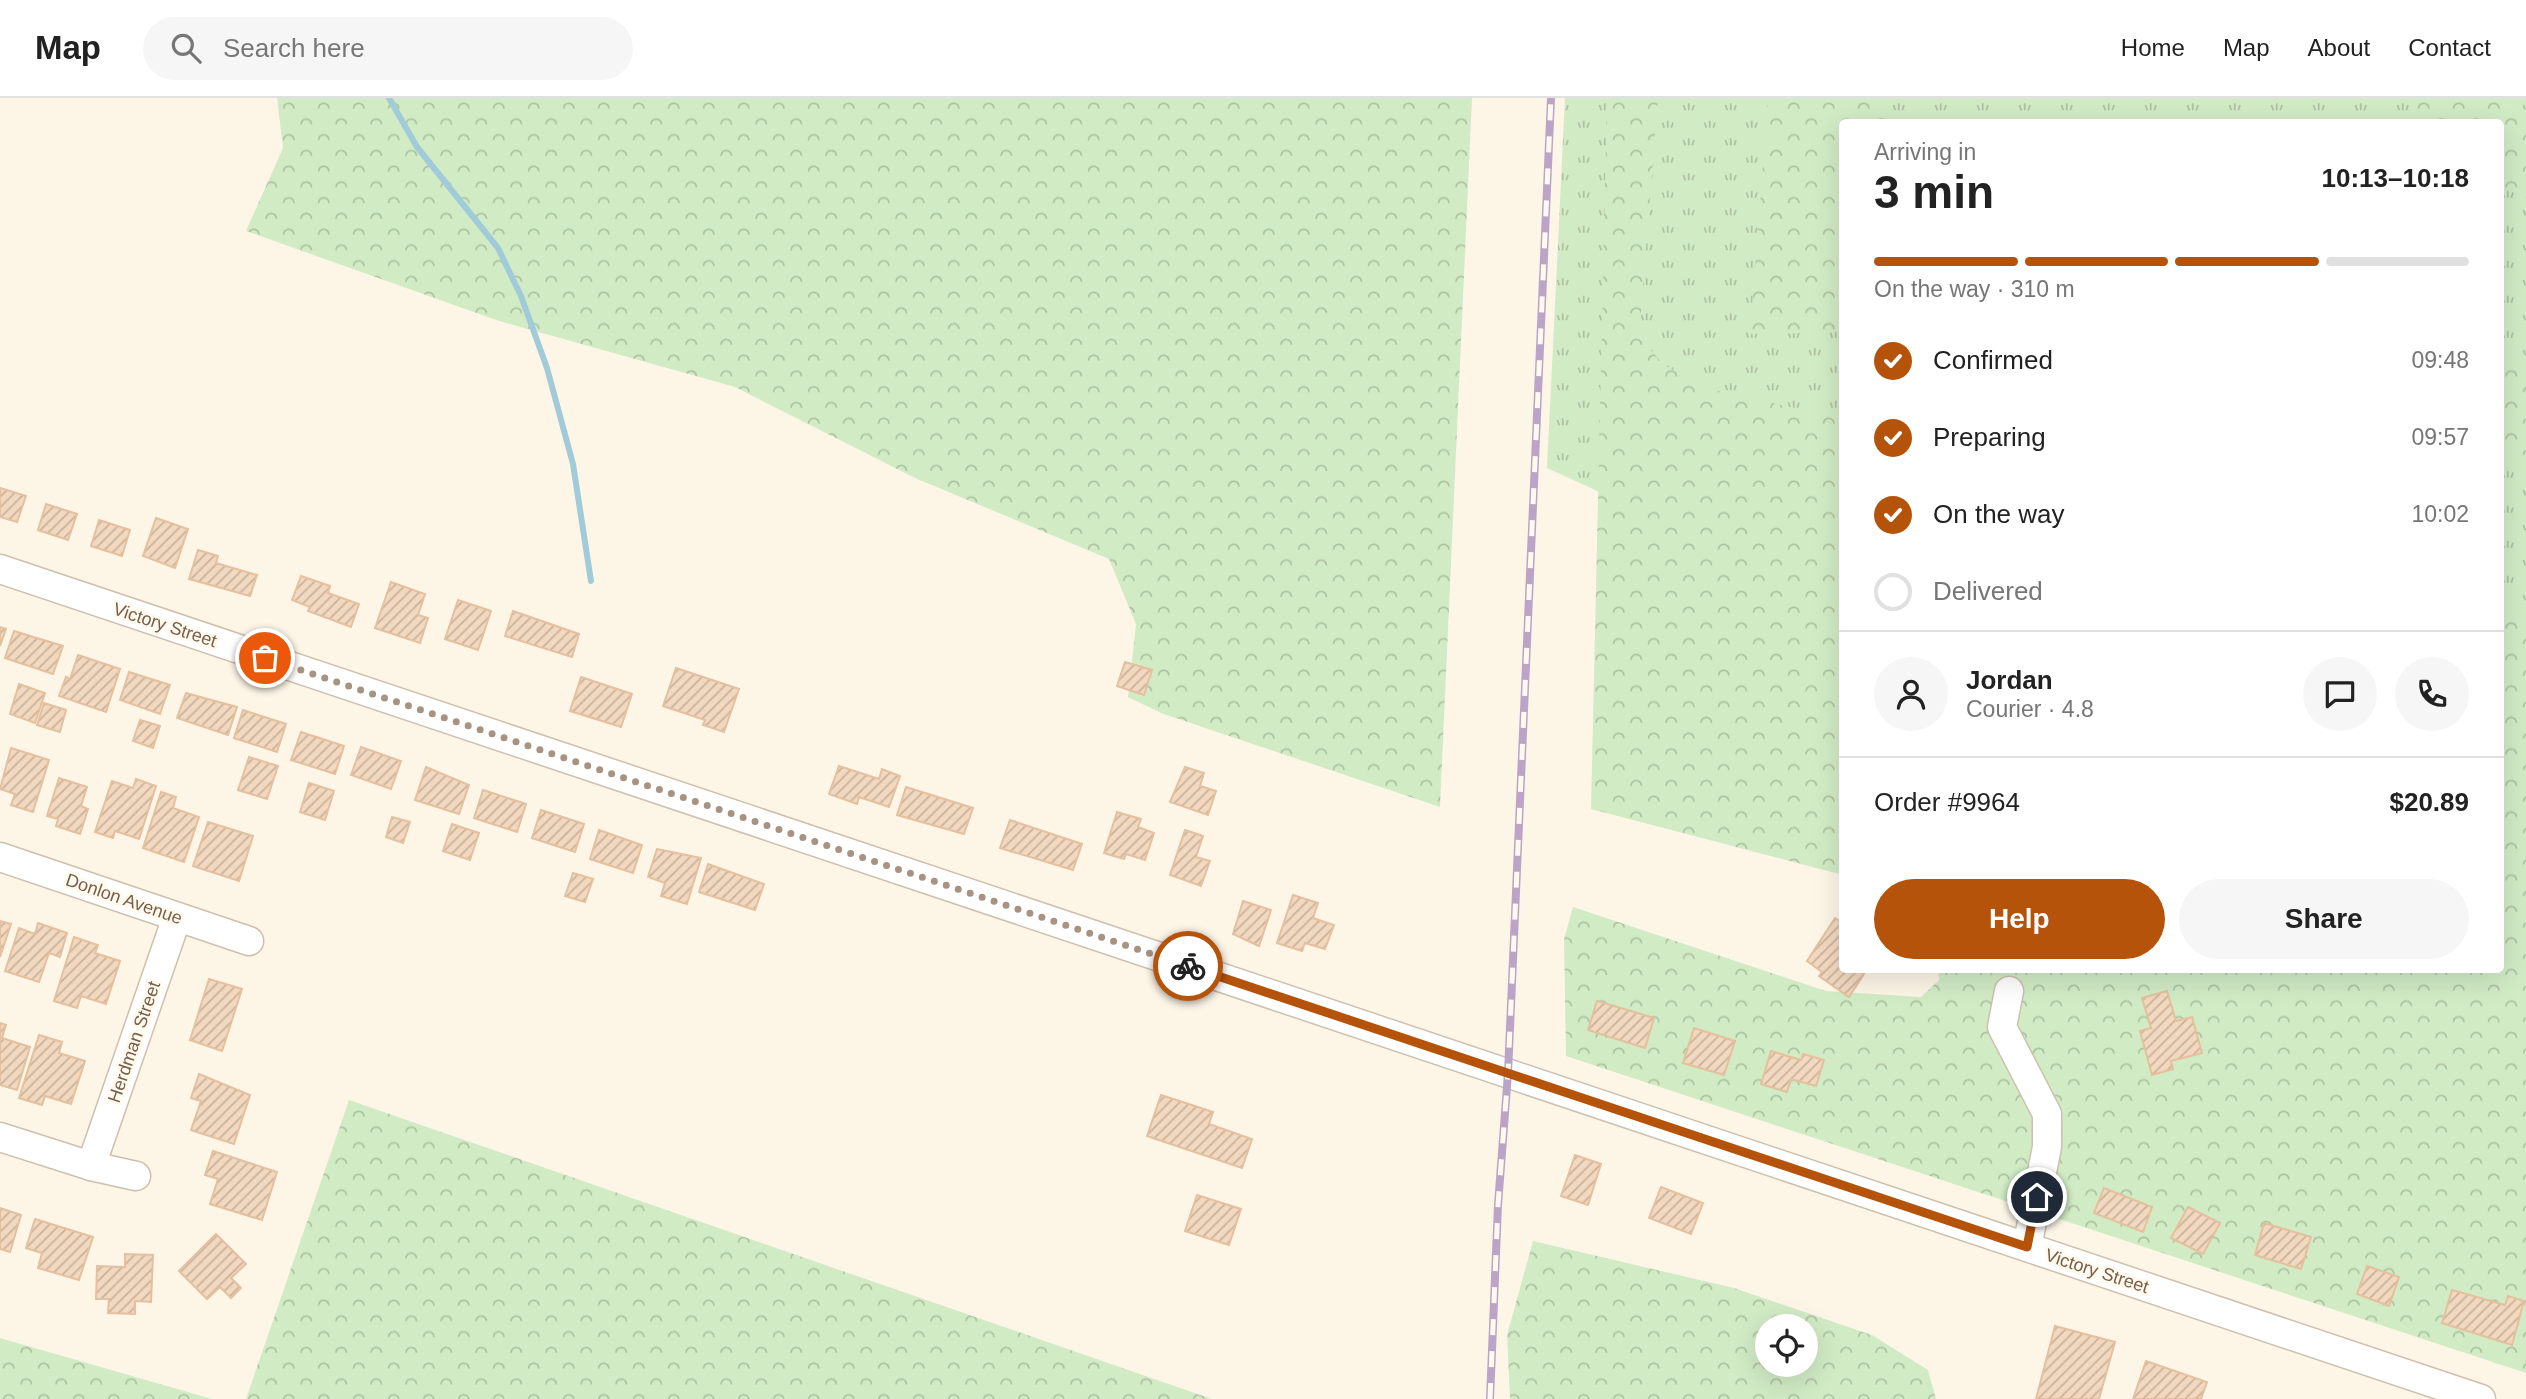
<!DOCTYPE html>
<html lang="en">
<head>
<meta charset="utf-8">
<style>
	:root { --surface:#fff; --page:#f6f6f6; --text:#222; --muted:#767676; --line:#e0e0e0; --accent:#b45309 }
	body { margin:0; font-family:Arial,sans-serif; background:var(--page); color:var(--text); height:100vh; display:flex; flex-direction:column; font-size:26px; white-space:nowrap }
	* { box-sizing:border-box; margin:0 }
	p { font-size:23px; color:var(--muted) }
	.icon { flex:none; width:38px; height:38px; fill:none; stroke:currentColor; stroke-width:2; stroke-linecap:round; stroke-linejoin:round }
	.map { position:relative; flex:1; overflow:hidden }
	.details { position:absolute; left:1839px; top:21px; width:665px; height:854px; display:flex; flex-direction:column; background:var(--surface); border-radius:7px; box-shadow:0 7px 28px #0002 }
	.details>* { flex:none }
	.controls { position:absolute; left:1755px; top:1216px; display:grid; gap:14px }
	.controls a { display:grid; place-items:center; width:63px; height:63px; border-radius:50%; background:var(--surface); box-shadow:0 7px 28px #0002; font-size:35px }
	.pin { position:absolute; display:grid; place-items:center; width:60px; height:60px; color:#fff; margin:-30px; border:4px solid #fff; border-radius:50%; box-shadow:0 2px 7px #0007 }
	.courier { position:absolute; display:grid; place-items:center; width:70px; height:70px; margin:-35px; border:5px solid #b45309; border-radius:50%; background:#fff; color:#222; box-shadow:0 2px 9px #0007 }
	.summary em { font-style:normal; font-weight:700 }
	.summary div { display:flex; flex-direction:column-reverse }
	.summary { display:flex; align-items:center; justify-content:space-between; height:119px; padding:0 35px }
	h1 { font-size:46px; font-weight:700; line-height:52px }
	.bar { display:grid; grid-template-columns:repeat(4,1fr); gap:10px 7px; align-content:center; height:84px; padding:0 35px }
	.bar i { height:9px; border-radius:5px; background:var(--line) }
	.bar .active { background:var(--accent) }
	.bar p { grid-column:span 4 }
	.line { display:flex; align-items:center; gap:18px; padding:0 35px; border-top:2px solid var(--line) }
	.line div { flex:1 }
	.round { display:grid; place-items:center; flex:none; width:74px; height:74px; border-radius:37px; background:var(--page) }
	ol { padding:0 35px; list-style:none }
	li { display:flex; align-items:center; gap:21px; height:77px }
	li p { margin-inline-start:auto }
	li .icon { padding:7px; border-radius:50%; background:var(--accent); color:#fff; stroke-width:4 }
	li:last-child { color:var(--muted) }
	li i { width:38px; height:38px; border:4px solid var(--line); border-radius:50% }
	.cta { display:flex; gap:14px; margin-top:auto; padding:14px 35px }
	.cta a { flex:1; height:80px; border-radius:42px; background:var(--accent); color:#fff; font-size:28px; font-weight:700; line-height:80px; text-align:center }
	.cta a+a { background:var(--page); color:var(--text) }
	header { display:flex; align-items:center; gap:42px; box-sizing:border-box; height:98px; padding:0 35px; background:var(--surface); border-bottom:2px solid var(--line) }
	header strong { font-size:33px }
	nav { display:flex; gap:38px; margin-inline-start:auto; font-size:24px }
	.search { width:490px; height:63px; background:var(--page); display:flex; align-items:center; gap:18px; box-sizing:border-box; padding:0 24px; border-radius:38px; color:var(--muted); font-size:26px }
	.map>svg:first-child { display:block }
</style>
</head>
<body>
<header>
<strong>Map</strong>
<div class="search"><svg class="icon" aria-label="search" viewBox="0 0 24 24"><circle cx="10" cy="10" r="6"/><path d="M15 15l6 6"/></svg>Search here</div>
<nav><a>Home</a><a>Map</a><a>About</a><a>Contact</a></nav>
</header>
<div class="map">
<svg width="2526" height="1301" viewBox="0 0 2526 1301">
	<defs>
		<pattern id="grass-tufts" width="24" height="20" patternUnits="userSpaceOnUse" patternTransform="scale(1.75)"><rect width="24" height="20" fill="#d1ebc5"/><path d="M3 7l-1-3M5 7V3M7 7l1-3M15 17l-1-3M17 17v-4M19 17l1-3" fill="none" stroke="#aec2a2"/></pattern>
		<pattern id="forest-crowns" width="20" height="18" patternUnits="userSpaceOnUse" patternTransform="scale(1.75)"><rect width="20" height="18" fill="#d1ebc5"/><path d="M2 6a3 3 0 1 1 6 0M12 15a3 3 0 1 1 6 0" fill="none" stroke="#aec2a2"/></pattern>
		<pattern id="building-hatch" width="6" height="6" patternUnits="userSpaceOnUse" patternTransform="scale(1.75)"><rect width="6" height="6" fill="#f2d8be"/><path d="M-1 1l2-2M0 6l6-6M5 7l2-2" fill="none" stroke="#c9b29c"/></pattern>
	</defs>
	<rect width="100%" height="100%" fill="#fdf6e7"/>
	<!-- grass -->
	<polygon fill="url(#grass-tufts)" points="1565,0 2526,0 2526,785 2501,775 2501,24 1843,24 1843,505 1547,370"/>
	<!-- forest -->
	<g fill="url(#forest-crowns)" fill-rule="evenodd">
		<polygon points="277,0 1472,0 1440,709 1161,615 1128,599 1136,526 1109,461 915,380 735,289 499,223 246,133 283,50"/>
		<polygon points="1607,0 1658,0 1639,239 1664,267 1707,290 1843,321 1843,777 1591,711"/>
		<polygon points="1768,0 1878,0 1887,24 1843,24 1843,234 1750,236"/>
		<polygon points="2416,0 2499,0 2526,12 2526,100 2501,88 2501,24 2416,24"/>
		<polygon points="2501,260 2526,270 2526,364 2501,352"/>
		<polygon points="2501,510 2526,518 2526,1275 1566,958 1564,841 1573,809 1826,893 1921,899 1939,882 1938,872 2501,872"/>
		<polygon points="349,1002 1212,1301 246,1301"/>
		<path d="M1533,1143L1734,1190L1872,1237L1928,1272L1936,1301H1510L1507,1237ZM1768,1228H1806V1267H1768Z"/>
		<polygon points="0,1240 212,1301 0,1301"/>
	</g>
	<g fill="none" stroke-linecap="round" stroke-linejoin="round">
		<!-- stream -->
		<polyline stroke="#a1cbd9" stroke-width="6" points="389,0 417,49 498,150 521,198 547,270 573,366 591,483"/>
	</g>
	<!-- building -->
	<g fill="url(#building-hatch)" stroke="#e5c09e" stroke-width="2">
		<polygon points="0,390 26,398 17,424 0,419"/>
		<polygon points="46,406 77,416 68,442 38,432"/>
		<polygon points="156,420 188,431 175,470 143,458"/>
		<polygon points="99,422 130,432 122,458 91,448"/>
		<polygon points="198,452 218,458 216,465 257,477 250,498 189,481"/>
		<polygon points="301,478 330,488 328,495 359,506 351,529 308,513 310,509 292,502"/>
		<polygon points="391,484 425,496 418,517 428,520 420,545 375,530"/>
		<polygon points="458,502 491,513 478,552 445,541"/>
		<polygon points="513,513 579,536 572,559 505,538"/>
		<polygon points="0,529 6,531 0,548"/>
		<polygon points="14,533 63,548 53,576 5,560"/>
		<polygon points="78,557 120,571 106,614 59,598 66,579 70,581"/>
		<polygon points="1125,564 1152,572 1144,597 1117,588"/>
		<polygon points="676,570 739,591 724,634 703,627 705,622 663,608"/>
		<polygon points="129,574 170,587 160,616 120,602"/>
		<polygon points="581,579 632,596 621,629 570,613"/>
		<polygon points="19,586 45,595 35,625 10,616"/>
		<polygon points="186,595 237,609 228,637 177,620"/>
		<polygon points="44,605 66,612 60,634 37,627"/>
		<polygon points="243,612 286,626 277,654 234,640"/>
		<polygon points="140,622 160,628 153,650 133,643"/>
		<polygon points="301,634 344,648 335,676 291,662"/>
		<polygon points="361,649 401,663 391,691 351,677"/>
		<polygon points="11,650 49,662 33,714 11,707 15,696 0,691"/>
		<polygon points="249,659 278,668 267,701 238,692"/>
		<polygon points="839,668 879,681 882,671 900,678 889,709 859,699 857,706 829,696"/>
		<polygon points="426,669 469,687 459,716 415,702"/>
		<polygon points="1185,669 1204,675 1200,688 1216,693 1208,717 1170,704"/>
		<polygon points="59,680 87,689 81,708 88,711 80,736 56,728 58,721 47,718"/>
		<polygon points="136,681 156,688 139,741 115,733 113,740 95,734 112,683 133,690"/>
		<polygon points="309,685 334,693 325,722 300,714"/>
		<polygon points="906,689 973,710 964,736 897,717"/>
		<polygon points="483,692 526,706 517,734 474,720"/>
		<polygon points="161,694 176,699 173,710 199,719 184,764 143,750"/>
		<polygon points="541,712 584,726 575,754 532,740"/>
		<polygon points="1117,714 1141,721 1138,729 1154,735 1145,762 1126,756 1124,761 1104,755"/>
		<polygon points="392,719 410,724 403,745 386,739"/>
		<polygon points="1010,722 1082,746 1073,772 1000,750"/>
		<polygon points="208,724 253,738 239,783 193,768"/>
		<polygon points="452,726 479,735 470,762 443,753"/>
		<polygon points="599,732 642,747 633,775 590,761"/>
		<polygon points="1185,732 1203,738 1196,759 1210,763 1201,788 1170,777"/>
		<polygon points="657,751 701,760 687,806 661,798 665,785 648,779"/>
		<polygon points="708,766 764,786 755,812 699,794"/>
		<polygon points="573,775 593,781 585,804 565,798"/>
		<polygon points="1293,797 1318,805 1313,820 1334,827 1325,851 1305,845 1302,853 1277,845"/>
		<polygon points="1243,803 1271,812 1259,848 1233,836"/>
		<polygon points="1835,820 1843,825 1843,872 1858,872 1864,876 1849,899 1819,878 1822,874 1807,863"/>
		<polygon points="0,823 11,826 0,859"/>
		<polygon points="38,825 67,835 60,859 49,855 39,884 5,873 19,830 35,836"/>
		<polygon points="74,839 98,847 95,855 120,863 106,906 81,898 77,910 54,903"/>
		<polygon points="209,881 242,891 222,953 190,942"/>
		<polygon points="2167,893 2176,923 2192,919 2202,955 2171,963 2173,971 2152,977 2140,933 2151,930 2142,900"/>
		<polygon points="1597,903 1654,920 1645,950 1588,932"/>
		<polygon points="0,925 6,927 2,940 30,949 17,992 0,987"/>
		<polygon points="1694,930 1735,943 1724,977 1683,965"/>
		<polygon points="39,937 62,944 59,955 85,963 71,1006 45,998 42,1007 19,1000"/>
		<polygon points="1771,953 1801,962 1803,956 1824,962 1816,988 1791,981 1787,994 1761,986"/>
		<polygon points="199,976 250,997 234,1046 191,1032 201,1003 191,1000"/>
		<polygon points="1161,997 1213,1014 1209,1026 1252,1041 1242,1070 1147,1038"/>
		<polygon points="213,1053 277,1074 262,1122 210,1106 218,1081 205,1077"/>
		<polygon points="1575,1057 1601,1066 1588,1107 1561,1098"/>
		<polygon points="1661,1089 1703,1105 1691,1136 1649,1120"/>
		<polygon points="2104,1090 2152,1109 2143,1134 2094,1115"/>
		<polygon points="1197,1097 1241,1111 1229,1147 1185,1133"/>
		<polygon points="2188,1109 2220,1125 2203,1156 2171,1140"/>
		<polygon points="0,1110 21,1117 10,1154 0,1151"/>
		<polygon points="35,1121 93,1139 79,1182 38,1170 42,1155 26,1150"/>
		<polygon points="2264,1125 2311,1139 2301,1171 2255,1157"/>
		<polygon points="216,1136 246,1166 231,1180 241,1190 231,1200 220,1189 207,1201 179,1173"/>
		<polygon points="125,1156 153,1157 151,1204 135,1203 135,1216 108,1215 109,1201 96,1201 97,1168 125,1169"/>
		<polygon points="2367,1168 2399,1179 2389,1208 2357,1196"/>
		<polygon points="2452,1192 2505,1207 2508,1198 2524,1203 2512,1247 2442,1225"/>
		<polygon points="2055,1228 2115,1244 2099,1301 2036,1301"/>
		<polygon points="2146,1263 2207,1284 2201,1301 2133,1301"/>
	</g>
	<g fill="none" stroke-linecap="round" stroke-linejoin="round">
		<!-- minor casing -->
		<g stroke="#cfbfad" stroke-width="31">
			<g id="minor">
				<polyline points="0,471 2481,1301"/>
				<polyline points="0,759 249,843"/>
				<polyline points="2009,893 2002,929 2047,1016 2047,1049 2027,1149"/>
				<polyline points="0,1039 91,1068 136,1078"/>
				<polyline points="91,1068 177,819"/>
			</g>
		</g>
		<!-- minor -->
		<use href="#minor" stroke="#fff" stroke-width="28"/>
		<!-- rail casing -->
		<g stroke="#baa4c7" stroke-width="8">
			<polyline id="rail" points="1490,1301 1498,1107 1508,975 1551,0"/>
		</g>
		<!-- rail -->
		<use href="#rail" stroke="#fffaed" stroke-width="5" stroke-dasharray="16" stroke-linecap="butt"/>
	</g>
	<g fill="none" stroke-linecap="round" stroke-linejoin="round">
		<!-- done -->
		<polyline stroke="#a69382" stroke-width="7" stroke-dasharray="0 12.6" points="265,560 1188,868"/>
		<!-- route -->
		<polyline stroke="#b45309" stroke-width="9" points="1188,868 2027,1149 2037,1099"/>
	</g>
	<g text-anchor="middle" dominant-baseline="central" stroke-width="6" stroke-linejoin="round" paint-order="stroke">
		<!-- street labels -->
		<g font-size="18" fill="#775e4b" stroke="#fffaed">
			<text transform="translate(165 527) rotate(18)">Victory Street</text>
			<text transform="translate(124 801) rotate(19)">Donlon Avenue</text>
			<text transform="translate(134 944) rotate(-71)">Herdman Street</text>
			<text transform="translate(2097 1173) rotate(18)">Victory Street</text>
		</g>
	</g>
</svg>
<div class="controls">
<a><svg class="icon" aria-label="locate" viewBox="0 0 24 24"><circle cx="12" cy="12" r="6"/><path d="M12 2v4M12 18v4M2 12h4M18 12h4"/></svg></a>
</div>
<div class="pin" style="left:265px;top:560px;background:#ea580c"><svg class="icon" aria-label="bag" viewBox="0 0 24 24"><path d="M5 8h14l-1 12H6zM9 8a3 3 0 0 1 6 0"/></svg></div>
<div class="pin" style="left:2037px;top:1099px;background:#1f2937"><svg class="icon" aria-label="home" viewBox="0 0 24 24"><path d="M3 11l9-7 9 7M6 9v11h12V9"/></svg></div>
<div class="courier" style="left:1188px;top:868px"><svg class="icon" aria-label="bike" viewBox="0 0 24 24"><circle cx="6" cy="16" r="4"/><circle cx="18" cy="16" r="4"/><path d="M6 16l4-8h5l3 8M10 8l3 8H6M13 5h3"/></svg></div>
<section class="details">
<div class="summary"><div><h1>3 min</h1><p>Arriving in</p></div><em>10:13–10:18</em></div>
<div class="bar"><i class="active"></i><i class="active"></i><i class="active"></i><i></i><p>On the way · 310 m</p></div>
<ol>
<li><svg class="icon" aria-label="check" viewBox="0 0 24 24"><path d="M5 12l5 5 9-10"/></svg>Confirmed<p>09:48</p></li>
<li><svg class="icon" aria-label="check" viewBox="0 0 24 24"><path d="M5 12l5 5 9-10"/></svg>Preparing<p>09:57</p></li>
<li><svg class="icon" aria-label="check" viewBox="0 0 24 24"><path d="M5 12l5 5 9-10"/></svg>On the way<p>10:02</p></li>
<li><i></i>Delivered</li>
</ol>
<div class="line" style="height:126px"><a class="round"><svg class="icon" aria-label="person" viewBox="0 0 24 24"><circle cx="12" cy="8" r="4"/><path d="M4 21q1-7 8-7t8 7"/></svg></a><div><b>Jordan</b><p>Courier · 4.8</p></div><a class="round"><svg class="icon" aria-label="chat" viewBox="0 0 24 24"><path d="M4 5h16v11H9l-5 4z"/></svg></a><a class="round"><svg class="icon" aria-label="phone" viewBox="0 0 24 24"><path d="M5 4h4l2 5-3 2q2 4 5 5l2-3 5 2v4C11 20 4 13 5 4z"/></svg></a></div>
<div class="line" style="height:91px"><div>Order #9964</div><b>$20.89</b></div>
<div class="cta"><a>Help</a><a>Share</a></div>
</section>
</div>
</body>
</html>
